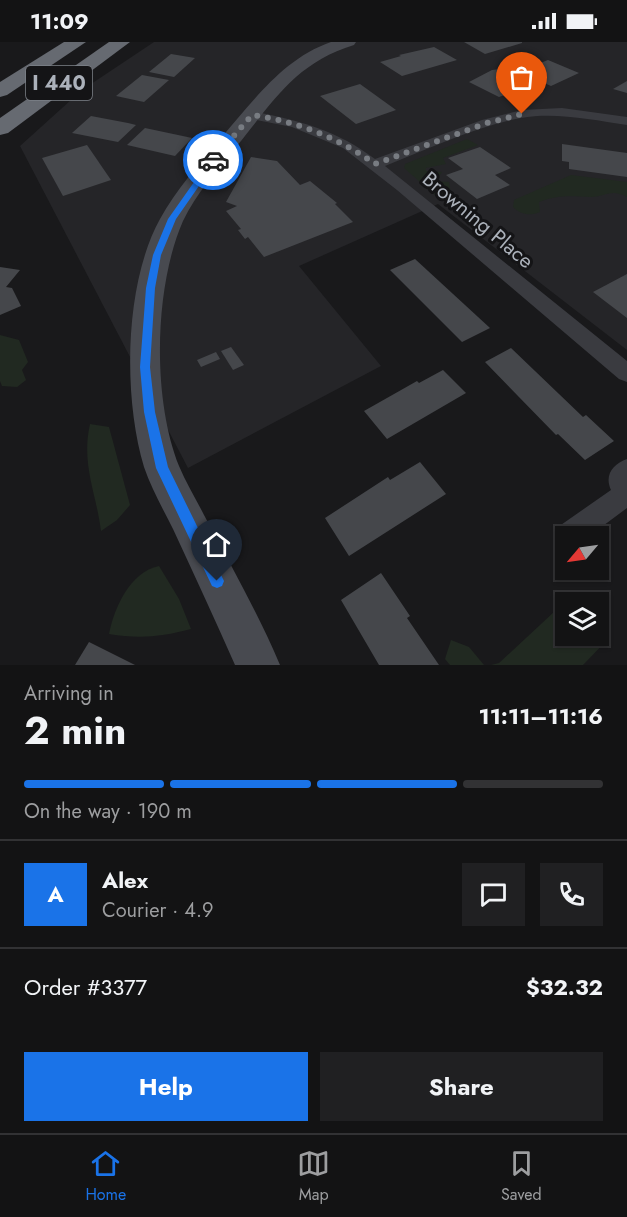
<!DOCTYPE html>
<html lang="en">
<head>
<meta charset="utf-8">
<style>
	:root { --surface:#131314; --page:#202022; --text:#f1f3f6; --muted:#9d9ea0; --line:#323234; --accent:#1a73e8 }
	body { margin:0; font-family:Jost,sans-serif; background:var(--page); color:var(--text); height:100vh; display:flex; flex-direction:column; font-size:22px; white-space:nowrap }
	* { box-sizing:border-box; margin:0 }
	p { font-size:20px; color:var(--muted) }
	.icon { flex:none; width:33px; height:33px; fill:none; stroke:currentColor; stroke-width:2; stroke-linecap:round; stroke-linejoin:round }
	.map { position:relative; height:623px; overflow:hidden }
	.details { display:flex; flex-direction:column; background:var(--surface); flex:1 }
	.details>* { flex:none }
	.needle { width:39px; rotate:241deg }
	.fabs { position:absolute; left:555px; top:484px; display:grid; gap:12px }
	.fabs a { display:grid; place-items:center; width:54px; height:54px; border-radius:0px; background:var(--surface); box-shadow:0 2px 4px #0004,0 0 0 2px var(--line); font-size:30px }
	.pin { position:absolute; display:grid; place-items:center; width:51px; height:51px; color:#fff; margin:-62px -26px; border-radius:50% 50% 50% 0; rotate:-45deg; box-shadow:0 0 6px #0007 }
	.pin .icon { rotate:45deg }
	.courier { position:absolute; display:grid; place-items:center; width:60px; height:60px; margin:-30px; border:4px solid #1a73e8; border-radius:50%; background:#fff; color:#222; box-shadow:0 2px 8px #0007 }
	.headline em { font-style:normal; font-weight:700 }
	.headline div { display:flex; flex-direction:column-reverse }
	.headline { display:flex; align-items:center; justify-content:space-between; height:102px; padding:0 24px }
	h1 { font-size:39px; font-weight:700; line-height:45px }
	.bar { display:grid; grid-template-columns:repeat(4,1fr); gap:9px 6px; align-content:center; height:72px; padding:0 24px }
	.bar i { height:8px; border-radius:4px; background:var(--line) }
	.bar .on { background:var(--accent) }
	.bar p { grid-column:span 4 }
	.line { display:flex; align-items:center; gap:15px; padding:0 24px; border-top:2px solid var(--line) }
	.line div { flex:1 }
	.round { display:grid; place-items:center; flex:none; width:63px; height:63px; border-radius:0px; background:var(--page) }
	.action { display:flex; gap:12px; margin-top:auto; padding:12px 24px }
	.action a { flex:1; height:69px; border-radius:0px; background:var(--accent); color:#fff; font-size:24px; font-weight:700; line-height:69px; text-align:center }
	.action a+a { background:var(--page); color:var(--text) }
	.status { display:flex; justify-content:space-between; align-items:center; height:42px; padding:0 30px; background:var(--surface); direction:ltr }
	.status svg { height:16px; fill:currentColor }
	.tab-bar { display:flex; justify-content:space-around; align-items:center; height:84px; border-top:2px solid var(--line); background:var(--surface); font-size:16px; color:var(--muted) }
	.tab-bar a { display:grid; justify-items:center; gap:3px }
	.tab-bar .on { color:var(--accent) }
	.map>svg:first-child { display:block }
</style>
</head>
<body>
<div class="status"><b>11:09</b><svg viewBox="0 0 49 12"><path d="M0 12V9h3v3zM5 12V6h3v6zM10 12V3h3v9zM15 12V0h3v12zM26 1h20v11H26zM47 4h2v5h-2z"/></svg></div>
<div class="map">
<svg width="627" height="623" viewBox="0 0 627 623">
	<rect width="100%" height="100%" fill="#19191b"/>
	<!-- built -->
	<polygon fill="#252528" points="154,0 627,0 627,308 438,162 299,224 381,324 188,426 20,104 82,48"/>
	<!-- green -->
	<g fill="#212921">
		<polygon points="467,97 478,103 443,116 446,122 426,126 426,129 442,130 436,139 449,140 451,152 436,154 404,126 405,122"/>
		<path d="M571,133L627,140V155C610,146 606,155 590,155C571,154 556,153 539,160L540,170C530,174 521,173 513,165L514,158Z"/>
		<polygon points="0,293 19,298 28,320 22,328 26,338 17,345 2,344 0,339"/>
		<path d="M90,382L109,385L130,463L117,478L101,489C96,450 81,422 90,382Z"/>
		<path d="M159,524L179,557L191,587C161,595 139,597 109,592C114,566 130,530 159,524Z"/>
		<polygon points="568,549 584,561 566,561 566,594 598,594 599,579 611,594 583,623 491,623 499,621 555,569 555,557"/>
		<polygon points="451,598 469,605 484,623 450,623 445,617"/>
	</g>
	<!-- building -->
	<g fill="#45474b">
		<polygon points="464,0 522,0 522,1 485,12"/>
		<polygon points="434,5 457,18 402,34 380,20 401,14 399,13"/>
		<polygon points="171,12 195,16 174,35 149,30"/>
		<polygon points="548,18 579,31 551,44 535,37 512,49 514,50 499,55 469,40 492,28 500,27 512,32"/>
		<polygon points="142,33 169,38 144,60 116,54"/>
		<polygon points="627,39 627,51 613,47"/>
		<polygon points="360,42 396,68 356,82 320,54"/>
		<polygon points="91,74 128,81 136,83 118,100 72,91"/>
		<polygon points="145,86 178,93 192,96 175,114 127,103"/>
		<polygon points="562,102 627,111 627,135 569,127 569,120 562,119"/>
		<polygon points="87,103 111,138 63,154 42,116"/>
		<polygon points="480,105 511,126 495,133 510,143 477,157 446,133 463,127 448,116"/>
		<polygon points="251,115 277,119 300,143 310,139 337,161 335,162 353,180 264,215 248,195 245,197 238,188 241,187 226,169 237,164 226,160"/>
		<polygon points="415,217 490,286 462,300 390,228"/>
		<polygon points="0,225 20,228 6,245 12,246 21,264 0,273"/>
		<polygon points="627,232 627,276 593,250"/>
		<polygon points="231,305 244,323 233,328 221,309"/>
		<polygon points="511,306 583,375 586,373 614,399 585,418 558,392 556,393 485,320"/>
		<polygon points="216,310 220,317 201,325 197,318"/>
		<polygon points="443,328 466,351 387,397 364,369 417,339 419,341"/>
		<polygon points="420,420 446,452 349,514 325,476 388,435 390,438"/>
		<polygon points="381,531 410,574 407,576 439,623 379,623 341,558"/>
		<polygon points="89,600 135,623 75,623"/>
	</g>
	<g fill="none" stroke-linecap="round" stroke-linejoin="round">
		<!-- street -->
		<g fill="#3a3b40" fill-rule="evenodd">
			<path d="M562,66L627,75V83C592,78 556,70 521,76C474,85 429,107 385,124L627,319V340L619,337L397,148L343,106L292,85L247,76L245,73L252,69C298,78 337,88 375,117L482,78L522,68Z"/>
			<path d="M627,417V466L588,495H566V506L558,503L554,494L558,485L611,448C604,433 613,422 627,417Z"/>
		</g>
		<!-- secondary -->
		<path fill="#484a50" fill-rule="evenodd" d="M331,0H356L354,3C295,21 273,60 236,105C217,128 196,152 183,179C154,245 152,357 179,424C186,441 196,457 204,473C230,522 258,571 280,623H235C215,578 194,532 173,487C163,467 151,446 144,425C123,355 124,242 160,177C176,148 199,122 220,97C253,60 282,17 331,0Z"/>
		<!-- highway -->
		<g fill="#666a71" fill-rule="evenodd">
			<polygon points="64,0 86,0 7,53 0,55 0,40"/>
			<polygon points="109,0 130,0 8,91 0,93 0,76"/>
		</g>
	</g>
	<!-- route -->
	<polygon fill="#1a73e8" points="211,116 217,118 176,177 161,213 155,246 150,325 155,370 168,425 224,539 222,544 217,546 212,544 156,426 144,370 140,325 146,246 153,213 168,177"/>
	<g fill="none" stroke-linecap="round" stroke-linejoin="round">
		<!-- done -->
		<path stroke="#787c82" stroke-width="6" stroke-dasharray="0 10.8" d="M213,118L252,73C298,80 337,95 375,122L487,81L522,72"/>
	</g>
	<g text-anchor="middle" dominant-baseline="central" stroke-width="6" stroke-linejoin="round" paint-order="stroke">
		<!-- shield labels -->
		<rect fill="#141416" stroke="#7e8289" stroke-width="1.5" x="26" y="24" width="66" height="34" rx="4.5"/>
		<g font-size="20" font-weight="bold" fill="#abb1ba">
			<text x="59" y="41">I 440</text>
		</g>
		<!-- street labels -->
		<g font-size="21" fill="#abb1ba" stroke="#141416">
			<text transform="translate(478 178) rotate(40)">Browning Place</text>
		</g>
	</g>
</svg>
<div class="fabs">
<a><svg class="needle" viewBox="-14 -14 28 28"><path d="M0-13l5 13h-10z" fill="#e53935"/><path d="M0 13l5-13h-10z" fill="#9d9ea0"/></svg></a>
<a><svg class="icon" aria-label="layers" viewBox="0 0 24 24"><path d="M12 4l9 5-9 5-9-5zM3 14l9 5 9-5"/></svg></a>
</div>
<div class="pin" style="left:522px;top:72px;background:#ea580c"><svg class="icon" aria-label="bag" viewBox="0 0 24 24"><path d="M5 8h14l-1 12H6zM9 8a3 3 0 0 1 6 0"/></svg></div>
<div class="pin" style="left:217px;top:539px;background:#1f2937"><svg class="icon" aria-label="home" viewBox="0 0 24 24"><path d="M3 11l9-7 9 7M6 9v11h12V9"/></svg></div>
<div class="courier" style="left:213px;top:118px"><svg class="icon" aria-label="car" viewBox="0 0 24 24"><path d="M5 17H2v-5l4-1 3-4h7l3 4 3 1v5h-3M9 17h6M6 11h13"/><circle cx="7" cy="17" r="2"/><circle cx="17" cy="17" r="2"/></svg></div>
</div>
<section class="details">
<div class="headline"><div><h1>2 min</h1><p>Arriving in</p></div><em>11:11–11:16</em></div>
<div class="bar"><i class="on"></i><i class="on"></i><i class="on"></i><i></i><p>On the way · 190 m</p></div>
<div class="line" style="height:108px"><b class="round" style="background:var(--accent);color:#fff">A</b><div><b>Alex</b><p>Courier · 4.9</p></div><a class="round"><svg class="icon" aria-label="chat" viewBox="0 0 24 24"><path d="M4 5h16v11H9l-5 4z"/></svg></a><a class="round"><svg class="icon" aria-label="phone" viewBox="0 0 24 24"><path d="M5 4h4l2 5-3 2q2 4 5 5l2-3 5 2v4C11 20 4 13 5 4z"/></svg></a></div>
<div class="line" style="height:78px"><div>Order #3377</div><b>$32.32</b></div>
<div class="action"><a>Help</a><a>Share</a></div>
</section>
<nav class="tab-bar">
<a class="on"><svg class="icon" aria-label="home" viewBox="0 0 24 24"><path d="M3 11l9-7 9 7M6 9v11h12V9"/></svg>Home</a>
<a><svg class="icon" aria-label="map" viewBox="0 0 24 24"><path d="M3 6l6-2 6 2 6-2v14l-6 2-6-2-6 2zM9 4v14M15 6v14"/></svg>Map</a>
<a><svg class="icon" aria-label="saved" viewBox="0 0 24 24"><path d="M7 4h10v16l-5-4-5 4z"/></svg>Saved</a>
</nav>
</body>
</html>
